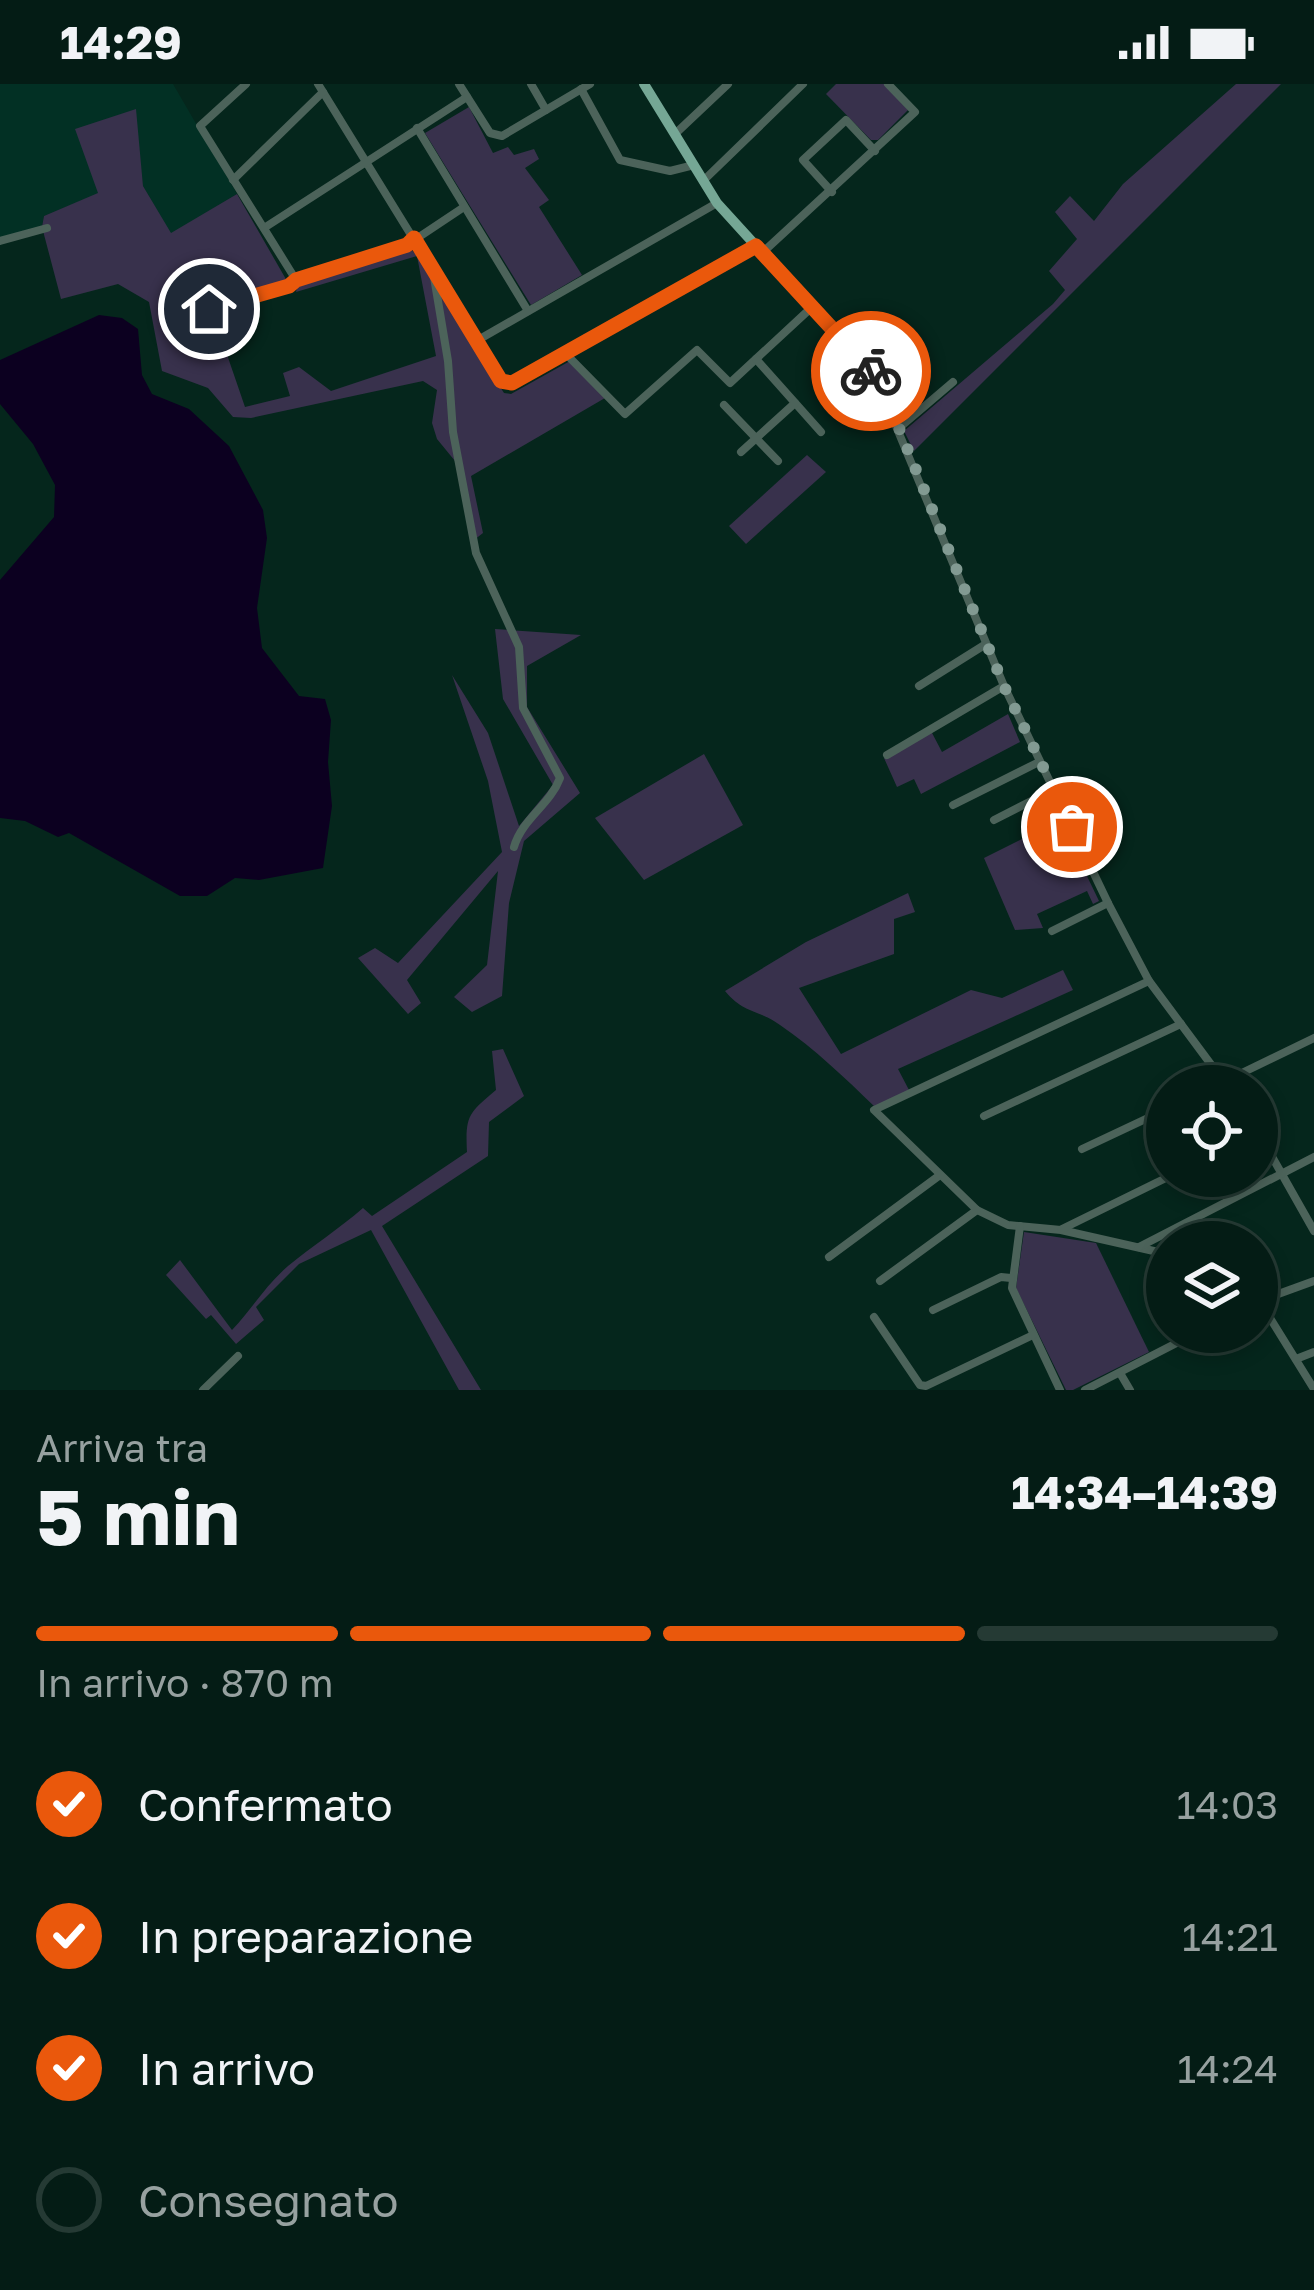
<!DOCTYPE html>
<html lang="it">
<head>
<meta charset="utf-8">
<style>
	:root { --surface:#041c15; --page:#0d251e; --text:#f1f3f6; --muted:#97a1a0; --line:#253a34; --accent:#ea580c }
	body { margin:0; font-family:"Golos Text",sans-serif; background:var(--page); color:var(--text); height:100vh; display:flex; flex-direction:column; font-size:45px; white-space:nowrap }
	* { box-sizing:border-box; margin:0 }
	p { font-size:39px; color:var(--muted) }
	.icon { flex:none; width:66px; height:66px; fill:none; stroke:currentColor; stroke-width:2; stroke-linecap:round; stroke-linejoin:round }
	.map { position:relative; height:1306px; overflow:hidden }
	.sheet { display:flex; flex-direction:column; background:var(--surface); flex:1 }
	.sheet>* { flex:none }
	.controls { position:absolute; left:1146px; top:981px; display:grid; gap:24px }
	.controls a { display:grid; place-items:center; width:132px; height:132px; border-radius:50%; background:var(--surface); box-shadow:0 6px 18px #0003,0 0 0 3px var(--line); font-size:60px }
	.pin { position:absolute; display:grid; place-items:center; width:102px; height:102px; color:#fff; margin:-51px; border:6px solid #fff; border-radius:50%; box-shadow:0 3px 12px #0007 }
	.courier { position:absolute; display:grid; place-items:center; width:120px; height:120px; margin:-60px; border:9px solid #ea580c; border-radius:50%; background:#fff; color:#222; box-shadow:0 3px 15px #0007 }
	.headline em { font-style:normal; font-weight:700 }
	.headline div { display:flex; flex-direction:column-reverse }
	.headline { display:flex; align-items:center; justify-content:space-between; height:204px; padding:0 36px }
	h1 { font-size:78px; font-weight:700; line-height:90px }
	.bar { display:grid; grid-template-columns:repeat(4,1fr); gap:18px 12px; align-content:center; height:144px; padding:0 36px }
	.bar i { height:15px; border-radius:9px; background:var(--line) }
	.bar .selected { background:var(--accent) }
	.bar p { grid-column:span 4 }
	ol { padding:0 36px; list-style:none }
	li { display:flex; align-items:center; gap:36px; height:132px }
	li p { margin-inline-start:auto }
	li .icon { padding:12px; border-radius:50%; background:var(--accent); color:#fff; stroke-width:4 }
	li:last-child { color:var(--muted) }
	li i { width:66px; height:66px; border:6px solid var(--line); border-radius:50% }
	.status { display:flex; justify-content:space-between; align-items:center; height:84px; padding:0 60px; background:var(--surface); direction:ltr }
	.status svg { height:33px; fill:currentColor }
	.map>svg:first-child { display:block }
</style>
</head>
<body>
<div class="status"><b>14:29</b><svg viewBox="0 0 49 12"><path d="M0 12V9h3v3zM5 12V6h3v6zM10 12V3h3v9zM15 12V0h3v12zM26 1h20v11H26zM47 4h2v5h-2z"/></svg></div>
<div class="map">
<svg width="1314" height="1306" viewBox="0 0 1314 1306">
	<rect width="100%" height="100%" fill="#05261c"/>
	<!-- built -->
	<polygon fill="#023024" points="0,0 173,0 237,110 171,150 143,102 135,26 98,110 44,132 42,143 0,154"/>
	<!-- green -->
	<g fill="#38314c">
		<polygon points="836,0 884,0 908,26 878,56 871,56 826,10"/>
		<polygon points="1236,0 1281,0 914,367 904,347 1053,220 1065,206 1049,187 1077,155 1055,128 1070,112 1094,137 1123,100"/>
		<polygon points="469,23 493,69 508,63 514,71 534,65 539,75 525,84 549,116 539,123 582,191 531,221 425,49"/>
		<polygon points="136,25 143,102 171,149 237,110 287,197 210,221 245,323 290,312 283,289 299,283 331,307 436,272 417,172 296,208 298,200 410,164 417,172 504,309 511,310 570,277 605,314 471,392 483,449 474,456 455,377 437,355 432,339 437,306 423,297 251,334 233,333 208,304 162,287 149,218 118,200 61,215 42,143 44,132 98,109 75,45"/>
		<polygon points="807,371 826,388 746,460 729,442"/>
		<polygon points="495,545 581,551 527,582 527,623 580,709 524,757 509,819 502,912 472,928 454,913 487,881 498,787 407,896 421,919 408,930 358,874 375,864 398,879 502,768 488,697 452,591 488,649 519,742 553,701 503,615"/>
		<polygon points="1008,630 1020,658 921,710 914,695 897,703 884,674 931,647 942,668"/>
		<polygon points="704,670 743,741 644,796 595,734"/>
		<polygon points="1060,736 1099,817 1093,820 1087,807 1037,830 1043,844 1015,846 984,774"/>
		<path d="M908,809L915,828L894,835V870L799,904L841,970L971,906L1002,914L1063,886L1073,906L898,985L909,1006L875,1023C845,994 815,965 780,941C758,925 744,930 725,907L806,858Z"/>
		<path d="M503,965L524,1012L489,1038L488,1072L382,1142L481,1306H459L371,1146L299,1180L256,1223L264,1236L236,1260L211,1231L206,1235L166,1191L180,1176L232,1246C252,1225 265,1202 288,1182C312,1162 339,1145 363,1124L372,1132L467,1068C465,1031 469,1029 496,1006L492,967Z"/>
		<polygon points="1024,1148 1096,1159 1149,1268 1073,1306 1066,1306 1016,1204"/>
	</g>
	<!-- water -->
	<polygon fill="#0c0020" points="99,231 122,234 138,245 142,291 152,310 189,325 229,362 263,426 267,454 257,524 262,564 299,612 325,615 331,636 328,678 332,722 323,784 259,796 235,794 207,812 180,812 69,749 58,753 25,737 0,734 0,496 54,433 55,401 33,360 0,320 0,276"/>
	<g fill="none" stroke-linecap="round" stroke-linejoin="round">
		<!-- minor -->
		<g stroke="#4c635a" stroke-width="8">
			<polyline points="246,0 200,42 296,196"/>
			<polyline points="318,0 501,297 512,299 756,162"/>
			<polyline points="459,0 490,49 502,52 590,0"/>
			<polyline points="531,0 546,26"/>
			<polyline points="581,5 620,76 670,87 694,81"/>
			<polyline points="417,44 528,227"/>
			<polyline points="675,50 728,0"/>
			<polyline points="233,96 323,8"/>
			<polyline points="703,97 803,0"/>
			<polyline points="832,108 803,76 846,36 875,67"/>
			<polyline points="264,144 467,13"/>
			<polyline points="0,157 47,144"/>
			<polyline points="762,169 915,28 888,0"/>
			<path d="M433,187L448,277L453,348L476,469L519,563L523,624L560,694C550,721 522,735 514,763"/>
			<polyline points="205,226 289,202 296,196 407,161 464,123"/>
			<polyline points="478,256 717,119"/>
			<polyline points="566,270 625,330 697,266 730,299 811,224"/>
			<polyline points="756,275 821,348"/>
			<polyline points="876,294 1004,602 1108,819 1149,897 1227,1002"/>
			<polyline points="724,321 778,377"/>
			<polyline points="899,344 953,298"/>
			<polyline points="741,368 795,319"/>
			<polyline points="919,602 986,560"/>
			<polyline points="887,671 1004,602"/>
			<polyline points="953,721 1039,678"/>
			<polyline points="994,736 1053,706"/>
			<polyline points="1052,847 1108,819"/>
			<polyline points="1149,897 874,1026 977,1126 1008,1141 1061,1146 1167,1170"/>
			<polyline points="1215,1002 1314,954"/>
			<polyline points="984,1032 1181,940"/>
			<polyline points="1257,1046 1314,1147"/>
			<polyline points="1082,1065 1167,1025"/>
			<polyline points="1020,1142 1012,1204 1060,1306"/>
			<polyline points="1062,1145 1170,1092"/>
			<polyline points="1139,1163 1314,1073"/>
			<polyline points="829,1173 940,1091"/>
			<polyline points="880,1197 977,1126"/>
			<polyline points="1257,1213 1314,1305"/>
			<polyline points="1259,1217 1314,1197"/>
			<polyline points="933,1226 1001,1193 1011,1194"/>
			<polyline points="874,1233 920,1301 926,1302 1033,1251"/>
			<polyline points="1296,1275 1314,1268"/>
			<polyline points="1120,1289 1130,1306"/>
			<polyline points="203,1306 238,1272"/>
			<polyline points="1085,1306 1198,1248"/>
		</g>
		<!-- major -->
		<polyline stroke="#75a795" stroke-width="10" points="644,0 717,119 876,294"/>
	</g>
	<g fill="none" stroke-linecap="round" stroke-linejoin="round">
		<!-- done -->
		<polyline stroke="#829a92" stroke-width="12" stroke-dasharray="0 21.6" points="871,287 899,344 1004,602 1072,743"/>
		<!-- route -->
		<polyline stroke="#ea580c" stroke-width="15" points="209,225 289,202 296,196 407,161 414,154 501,297 512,299 756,162 871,287"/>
	</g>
</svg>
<div class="controls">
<a><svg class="icon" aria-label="locate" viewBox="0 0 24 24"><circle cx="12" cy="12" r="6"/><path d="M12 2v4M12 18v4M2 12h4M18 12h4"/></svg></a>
<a><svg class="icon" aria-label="layers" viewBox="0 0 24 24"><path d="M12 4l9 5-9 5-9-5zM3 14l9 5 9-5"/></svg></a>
</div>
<div class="pin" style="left:1072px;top:743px;background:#ea580c"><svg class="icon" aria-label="bag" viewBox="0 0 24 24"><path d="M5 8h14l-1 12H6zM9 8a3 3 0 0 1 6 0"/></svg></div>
<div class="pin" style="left:209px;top:225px;background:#1f2937"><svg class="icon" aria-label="home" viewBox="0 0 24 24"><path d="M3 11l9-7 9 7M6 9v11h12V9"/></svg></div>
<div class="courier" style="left:871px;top:287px"><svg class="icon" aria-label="bike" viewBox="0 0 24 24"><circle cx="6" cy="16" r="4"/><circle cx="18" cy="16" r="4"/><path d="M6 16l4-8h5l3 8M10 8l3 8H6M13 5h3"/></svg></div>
</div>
<section class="sheet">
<div class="headline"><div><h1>5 min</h1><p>Arriva tra</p></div><em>14:34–14:39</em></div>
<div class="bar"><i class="selected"></i><i class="selected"></i><i class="selected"></i><i></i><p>In arrivo · 870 m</p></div>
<ol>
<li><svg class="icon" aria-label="check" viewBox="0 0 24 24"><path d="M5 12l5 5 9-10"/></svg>Confermato<p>14:03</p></li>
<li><svg class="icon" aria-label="check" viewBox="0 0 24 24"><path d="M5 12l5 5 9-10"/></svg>In preparazione<p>14:21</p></li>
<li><svg class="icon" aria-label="check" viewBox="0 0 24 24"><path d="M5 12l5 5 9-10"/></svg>In arrivo<p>14:24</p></li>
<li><i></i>Consegnato</li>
</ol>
</section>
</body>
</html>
